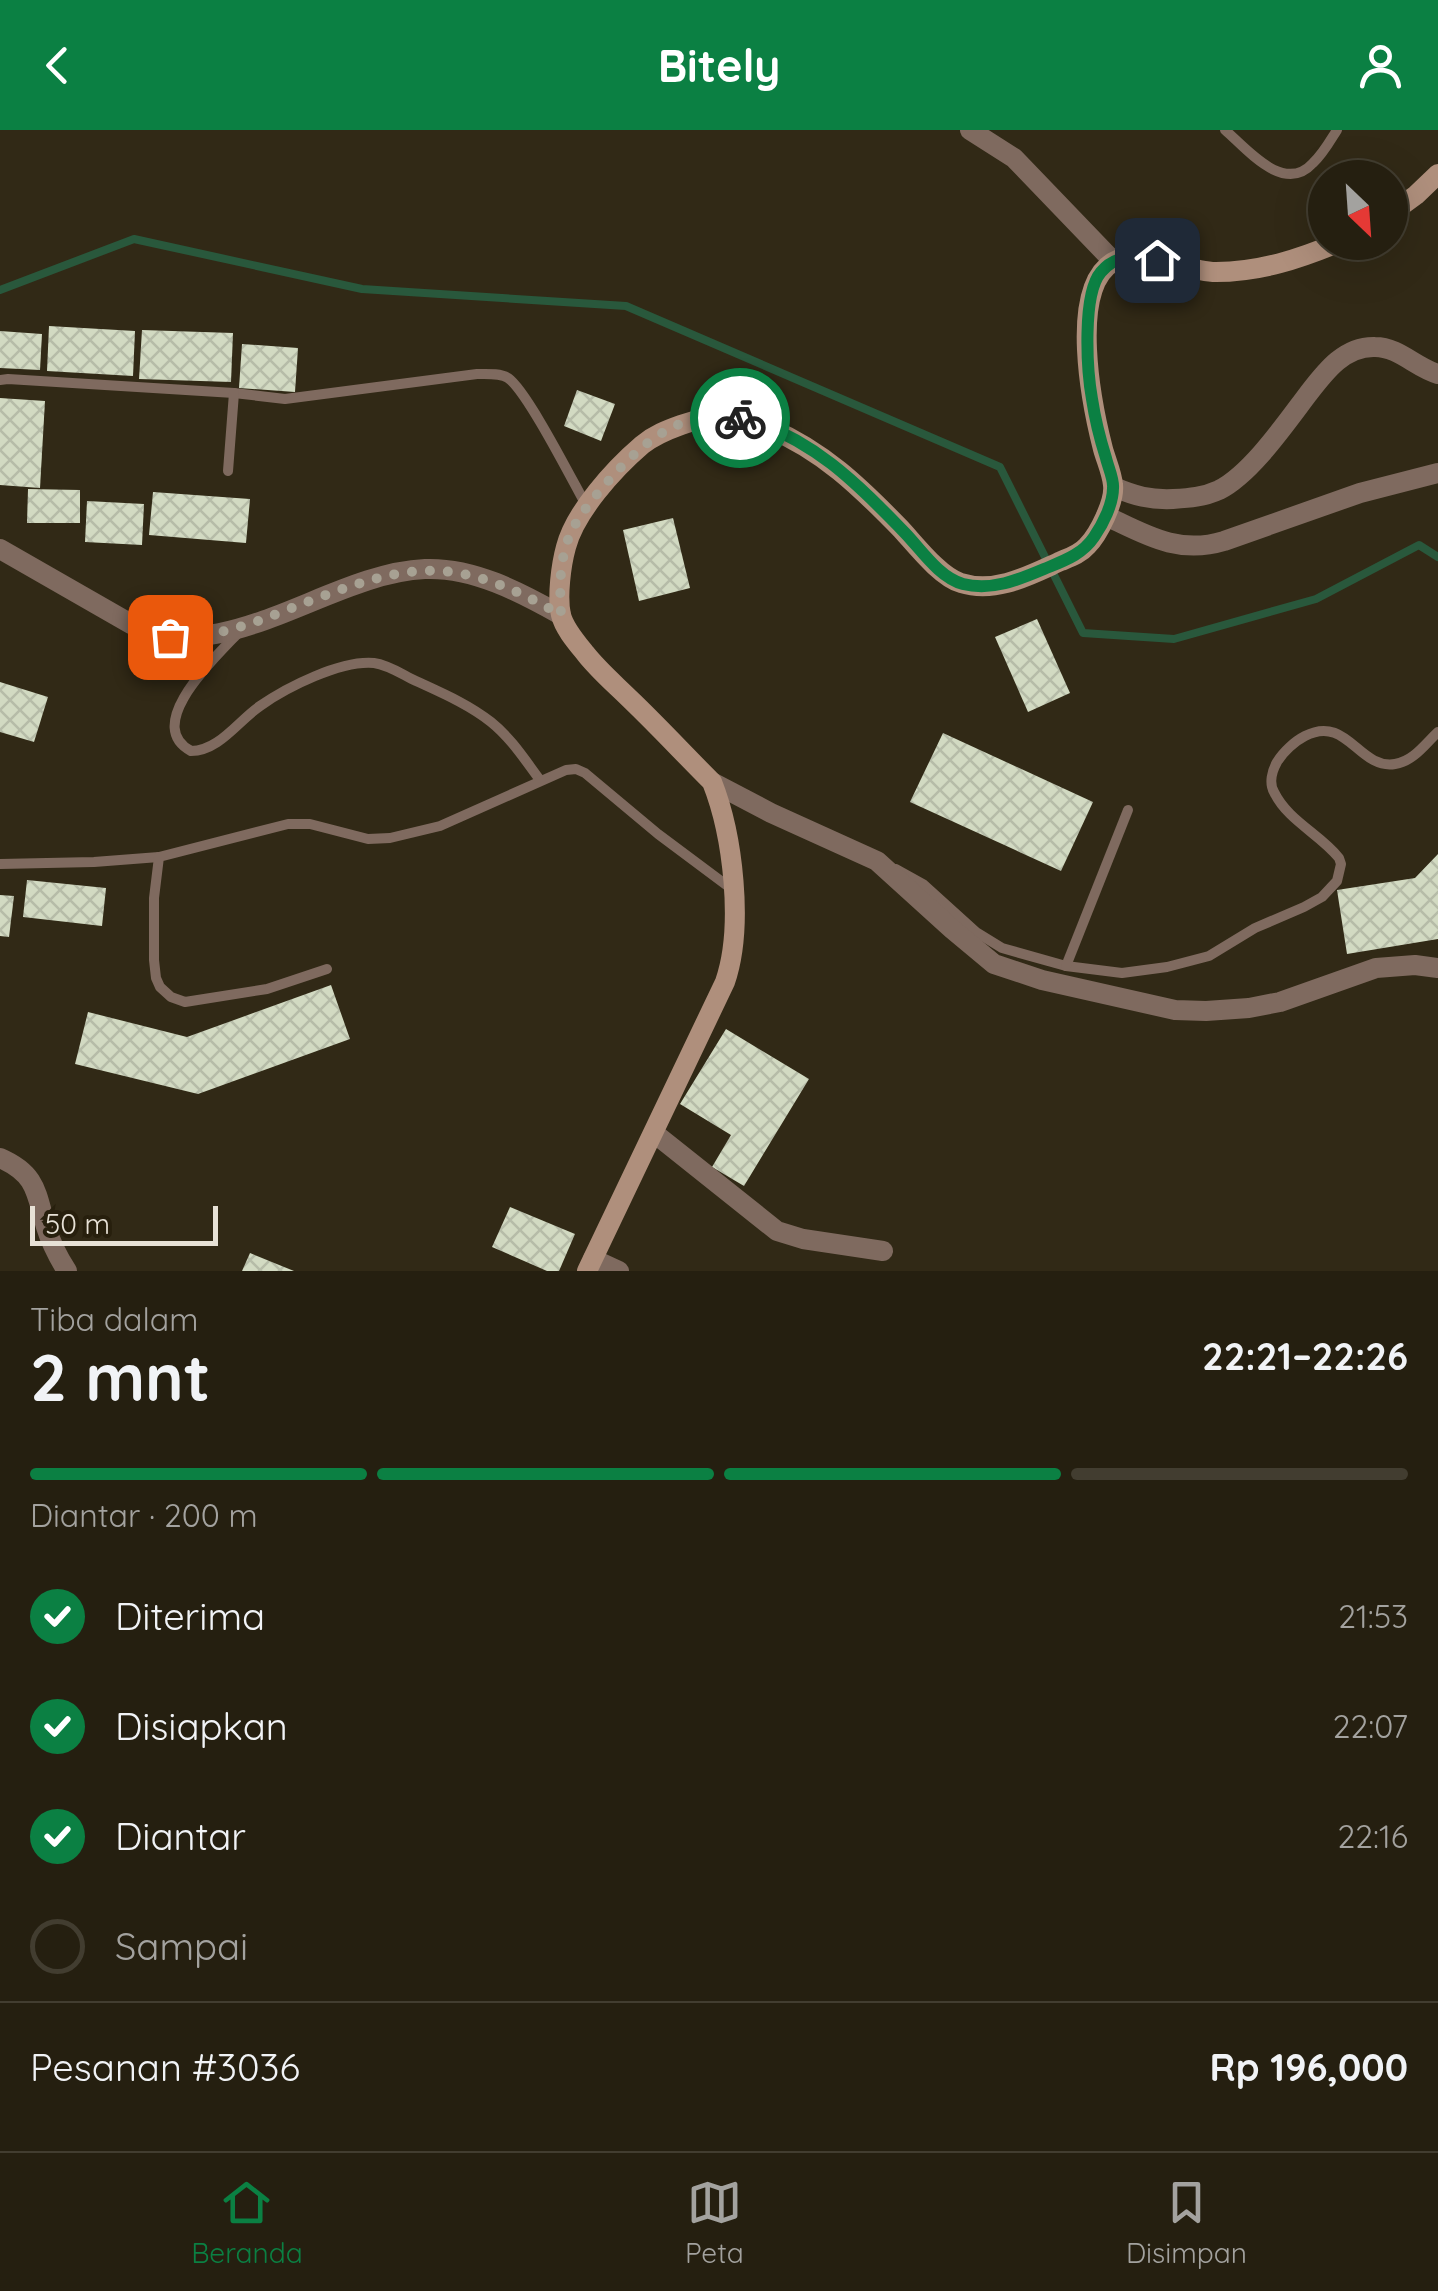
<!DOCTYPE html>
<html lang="id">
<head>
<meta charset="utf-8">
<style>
	:root { --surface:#251f10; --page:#312c1e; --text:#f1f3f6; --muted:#a3a29f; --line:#423d30; --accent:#0b8043 }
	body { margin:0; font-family:Quicksand,sans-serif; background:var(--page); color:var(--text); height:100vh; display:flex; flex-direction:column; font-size:38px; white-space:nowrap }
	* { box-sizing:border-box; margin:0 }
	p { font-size:32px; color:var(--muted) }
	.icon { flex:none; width:55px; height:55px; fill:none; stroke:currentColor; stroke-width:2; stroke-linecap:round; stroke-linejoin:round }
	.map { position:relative; height:1141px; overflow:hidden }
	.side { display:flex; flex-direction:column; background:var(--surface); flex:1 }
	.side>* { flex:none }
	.needle { width:65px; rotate:155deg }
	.tools { position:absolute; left:1308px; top:30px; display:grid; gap:20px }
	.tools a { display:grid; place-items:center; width:100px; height:100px; border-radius:50%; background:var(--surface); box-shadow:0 10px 40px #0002,0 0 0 2px var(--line); font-size:50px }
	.scale { position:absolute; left:30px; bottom:25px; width:188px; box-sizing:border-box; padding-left:10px; border:5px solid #e7e1d6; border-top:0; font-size:28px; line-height:35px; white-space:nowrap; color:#e7e1d6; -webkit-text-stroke:8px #271f0d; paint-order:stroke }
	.pin { position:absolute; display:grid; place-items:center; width:85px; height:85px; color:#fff; margin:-42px; border-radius:20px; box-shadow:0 5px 15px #0006 }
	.courier { position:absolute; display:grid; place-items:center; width:100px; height:100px; margin:-50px; border:8px solid #0b8043; border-radius:50%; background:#fff; color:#222; box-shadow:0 2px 12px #0007 }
	.overview em { font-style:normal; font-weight:800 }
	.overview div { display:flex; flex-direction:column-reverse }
	.overview { display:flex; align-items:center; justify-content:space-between; height:170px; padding:0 30px }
	h1 { font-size:65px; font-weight:800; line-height:75px }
	.bar { display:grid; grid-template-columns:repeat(4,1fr); gap:15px 10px; align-content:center; height:120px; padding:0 30px }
	.bar i { height:12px; border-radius:8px; background:var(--line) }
	.bar .current { background:var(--accent) }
	.bar p { grid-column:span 4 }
	.line { display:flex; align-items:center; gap:25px; padding:0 30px; border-top:2px solid var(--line) }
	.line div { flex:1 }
	ol { padding:0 30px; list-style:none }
	li { display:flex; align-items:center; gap:30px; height:110px }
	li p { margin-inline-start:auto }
	li .icon { padding:10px; border-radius:50%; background:var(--accent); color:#fff; stroke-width:4 }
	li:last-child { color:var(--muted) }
	li i { width:55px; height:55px; border:5px solid var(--line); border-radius:50% }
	header { display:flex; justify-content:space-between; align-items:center; height:130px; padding:0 30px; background:var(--accent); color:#fff; font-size:45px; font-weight:800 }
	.tabs { display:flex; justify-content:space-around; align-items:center; height:140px; border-top:2px solid var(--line); background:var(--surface); font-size:28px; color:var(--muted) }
	.tabs a { display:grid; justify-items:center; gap:5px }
	.tabs .current { color:var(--accent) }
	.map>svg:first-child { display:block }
</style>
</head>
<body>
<header><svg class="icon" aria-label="back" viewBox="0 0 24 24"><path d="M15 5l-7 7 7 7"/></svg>Bitely<svg class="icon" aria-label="person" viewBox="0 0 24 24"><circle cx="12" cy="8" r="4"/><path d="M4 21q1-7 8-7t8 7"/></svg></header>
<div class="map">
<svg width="1438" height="1141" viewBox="0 0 1438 1141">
	<defs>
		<pattern id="building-cross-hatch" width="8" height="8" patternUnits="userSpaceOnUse" patternTransform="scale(2.5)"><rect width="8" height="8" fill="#d2dac2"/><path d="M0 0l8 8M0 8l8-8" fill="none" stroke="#b6bca8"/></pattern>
	</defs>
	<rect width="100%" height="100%" fill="#312916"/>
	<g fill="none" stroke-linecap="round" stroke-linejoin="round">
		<!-- stream -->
		<polyline stroke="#29583c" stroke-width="8" points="0,160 134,109 362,159 626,176 1000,337 1083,503 1174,509 1316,469 1419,415 1438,427"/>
	</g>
	<!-- building -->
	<g fill="url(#building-cross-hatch)">
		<polygon points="49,196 135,201 133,246 47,241"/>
		<polygon points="142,200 233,203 231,252 139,249"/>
		<polygon points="0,201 42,204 40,240 0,238"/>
		<polygon points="242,214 298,218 295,262 239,258"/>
		<polygon points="577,260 615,274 601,311 564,296"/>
		<polygon points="0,268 45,271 40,358 0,355"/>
		<polygon points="28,359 80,360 80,393 27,393"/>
		<polygon points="153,362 250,369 246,413 149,405"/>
		<polygon points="87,371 144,374 142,415 85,412"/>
		<polygon points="673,388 690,458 639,471 623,400"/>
		<polygon points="1037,489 1070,563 1028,582 995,507"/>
		<polygon points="0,552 48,567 34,612 0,602"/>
		<polygon points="943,603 1093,672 1061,741 910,672"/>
		<polygon points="1438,724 1438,809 1347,824 1337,760 1415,748"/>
		<polygon points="27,750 106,758 102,796 23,787"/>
		<polygon points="0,765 14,766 9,807 0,806"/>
		<polygon points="331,855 350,909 198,964 75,934 88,882 187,907"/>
		<polygon points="726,899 809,949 744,1056 712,1037 731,1005 680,974"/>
		<polygon points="510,1077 575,1104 559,1141 547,1141 492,1117"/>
		<polygon points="250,1123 294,1141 242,1141"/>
	</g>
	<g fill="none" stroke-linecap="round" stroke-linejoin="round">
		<!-- service -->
		<g stroke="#7f6a5f" stroke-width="10">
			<path d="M1225,0C1247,19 1284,65 1313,33C1323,24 1330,11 1337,0"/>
			<path d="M0,250L8,249L234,263L285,269L477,244C487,244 500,243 508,248C527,261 572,350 586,375"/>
			<polyline points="228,341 234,263"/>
			<path d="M241,500C219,524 141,594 191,621C219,621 238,591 260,576C287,557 341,530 374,533C389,535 403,545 416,551C442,563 468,574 491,592C511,608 525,630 540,650"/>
			<polyline points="0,734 94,732 159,727"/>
			<path d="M896,739L923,754L976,802L1002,818L1066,836L1122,843L1167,837L1209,826L1255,798L1304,777L1322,767L1337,751L1341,734L1339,728C1320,704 1288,691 1274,662C1269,653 1272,641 1277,632C1283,622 1295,611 1305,606C1347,584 1359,640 1395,634C1414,631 1425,614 1438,602"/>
			<polyline points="1066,836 1128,680"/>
			<polyline points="327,839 267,859 185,872 171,867 160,857 156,848 154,830 154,768 159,727 288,694 310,694 368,709 390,708 440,696 566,640 576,639 585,643 658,704 733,760"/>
		</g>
		<!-- minor -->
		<g stroke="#7f6a5f" stroke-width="20">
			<polyline points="970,0 1014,28 1114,132"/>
			<path d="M1114,357C1135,366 1150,370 1173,369C1189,368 1204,367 1219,360C1251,344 1286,293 1308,264C1325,242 1344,216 1375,217C1399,217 1416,238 1438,244"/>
			<path d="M1106,386C1146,405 1178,425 1224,411L1360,363L1438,343"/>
			<path d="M0,419L131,494C224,541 329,443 425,439C473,437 520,462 561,485"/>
			<polyline points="712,652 771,683 877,731 952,799 994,834 1042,850 1175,880 1206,881 1249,878 1280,872 1376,838 1415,835 1438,838"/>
			<polyline points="654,1003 777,1101 803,1109 883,1121"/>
			<path d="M0,1028C37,1044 36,1063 46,1097C51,1113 58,1127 67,1141"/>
			<polyline points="593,1129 619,1141"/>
		</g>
		<!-- secondary -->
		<g stroke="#af8f7c" stroke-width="20">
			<polyline points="1390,84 1416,65 1438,44"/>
			<path d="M587,1141L725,852C744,797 733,705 712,652C685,625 659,597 632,571C616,555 599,541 585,523C576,512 564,498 561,485C557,467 561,435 566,417C575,382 614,339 642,315C654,305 667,300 681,295C695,290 711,286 726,286C741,287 755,292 769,298C823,321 859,356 900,398C915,414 940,447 961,453C996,464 1030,445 1061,431C1071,427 1080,424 1087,416C1099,404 1115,371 1113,355C1112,343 1106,330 1103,319C1092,276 1068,159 1113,132C1144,114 1183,142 1216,142C1260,142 1299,129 1340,112"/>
		</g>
	</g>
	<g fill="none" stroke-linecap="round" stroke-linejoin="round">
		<!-- done -->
		<path stroke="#a7a193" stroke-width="10" stroke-dasharray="0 18" d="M170,507C213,508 250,495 289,479C405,434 448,420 561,485C560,462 559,439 566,416C572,394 588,375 603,357C639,316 679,277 740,288"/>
		<!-- route -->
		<path stroke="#0b8043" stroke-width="12" d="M740,288C809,304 859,355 906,404C922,421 940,448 963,454C992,461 1018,450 1044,439C1063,431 1082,425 1094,407C1103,394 1113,374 1113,358C1114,349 1108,337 1106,328C1100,309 1095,289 1092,269C1087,241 1082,164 1101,142C1116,124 1136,126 1157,130"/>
	</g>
</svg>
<div class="tools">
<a><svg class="needle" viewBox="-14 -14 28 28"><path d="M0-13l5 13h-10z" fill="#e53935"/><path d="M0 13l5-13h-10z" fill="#a3a29f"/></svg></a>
</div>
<div class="scale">50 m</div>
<div class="pin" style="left:170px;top:507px;background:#ea580c"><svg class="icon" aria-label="bag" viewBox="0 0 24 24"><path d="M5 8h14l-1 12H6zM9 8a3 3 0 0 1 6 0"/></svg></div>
<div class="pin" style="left:1157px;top:130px;background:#1f2937"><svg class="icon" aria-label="home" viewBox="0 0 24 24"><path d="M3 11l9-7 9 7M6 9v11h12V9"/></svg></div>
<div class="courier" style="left:740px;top:288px"><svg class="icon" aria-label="bike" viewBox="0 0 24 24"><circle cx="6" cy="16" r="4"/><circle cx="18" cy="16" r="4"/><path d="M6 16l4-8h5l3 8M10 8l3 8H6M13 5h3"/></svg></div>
</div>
<section class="side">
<div class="overview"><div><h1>2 mnt</h1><p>Tiba dalam</p></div><em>22:21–22:26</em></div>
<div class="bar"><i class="current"></i><i class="current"></i><i class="current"></i><i></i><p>Diantar · 200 m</p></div>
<ol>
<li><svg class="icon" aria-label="check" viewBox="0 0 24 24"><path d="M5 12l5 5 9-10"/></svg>Diterima<p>21:53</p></li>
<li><svg class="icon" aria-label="check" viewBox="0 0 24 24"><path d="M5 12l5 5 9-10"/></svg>Disiapkan<p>22:07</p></li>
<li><svg class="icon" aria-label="check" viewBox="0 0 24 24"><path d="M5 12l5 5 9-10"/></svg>Diantar<p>22:16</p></li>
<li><i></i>Sampai</li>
</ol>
<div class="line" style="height:130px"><div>Pesanan #3036</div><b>Rp 196,000</b></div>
</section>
<nav class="tabs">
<a class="current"><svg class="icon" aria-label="home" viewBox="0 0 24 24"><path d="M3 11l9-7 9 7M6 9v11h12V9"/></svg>Beranda</a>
<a><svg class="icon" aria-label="map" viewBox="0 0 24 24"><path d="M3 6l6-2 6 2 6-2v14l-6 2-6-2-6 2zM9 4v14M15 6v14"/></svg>Peta</a>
<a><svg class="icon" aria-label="saved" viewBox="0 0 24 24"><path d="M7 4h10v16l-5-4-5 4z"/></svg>Disimpan</a>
</nav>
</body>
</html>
